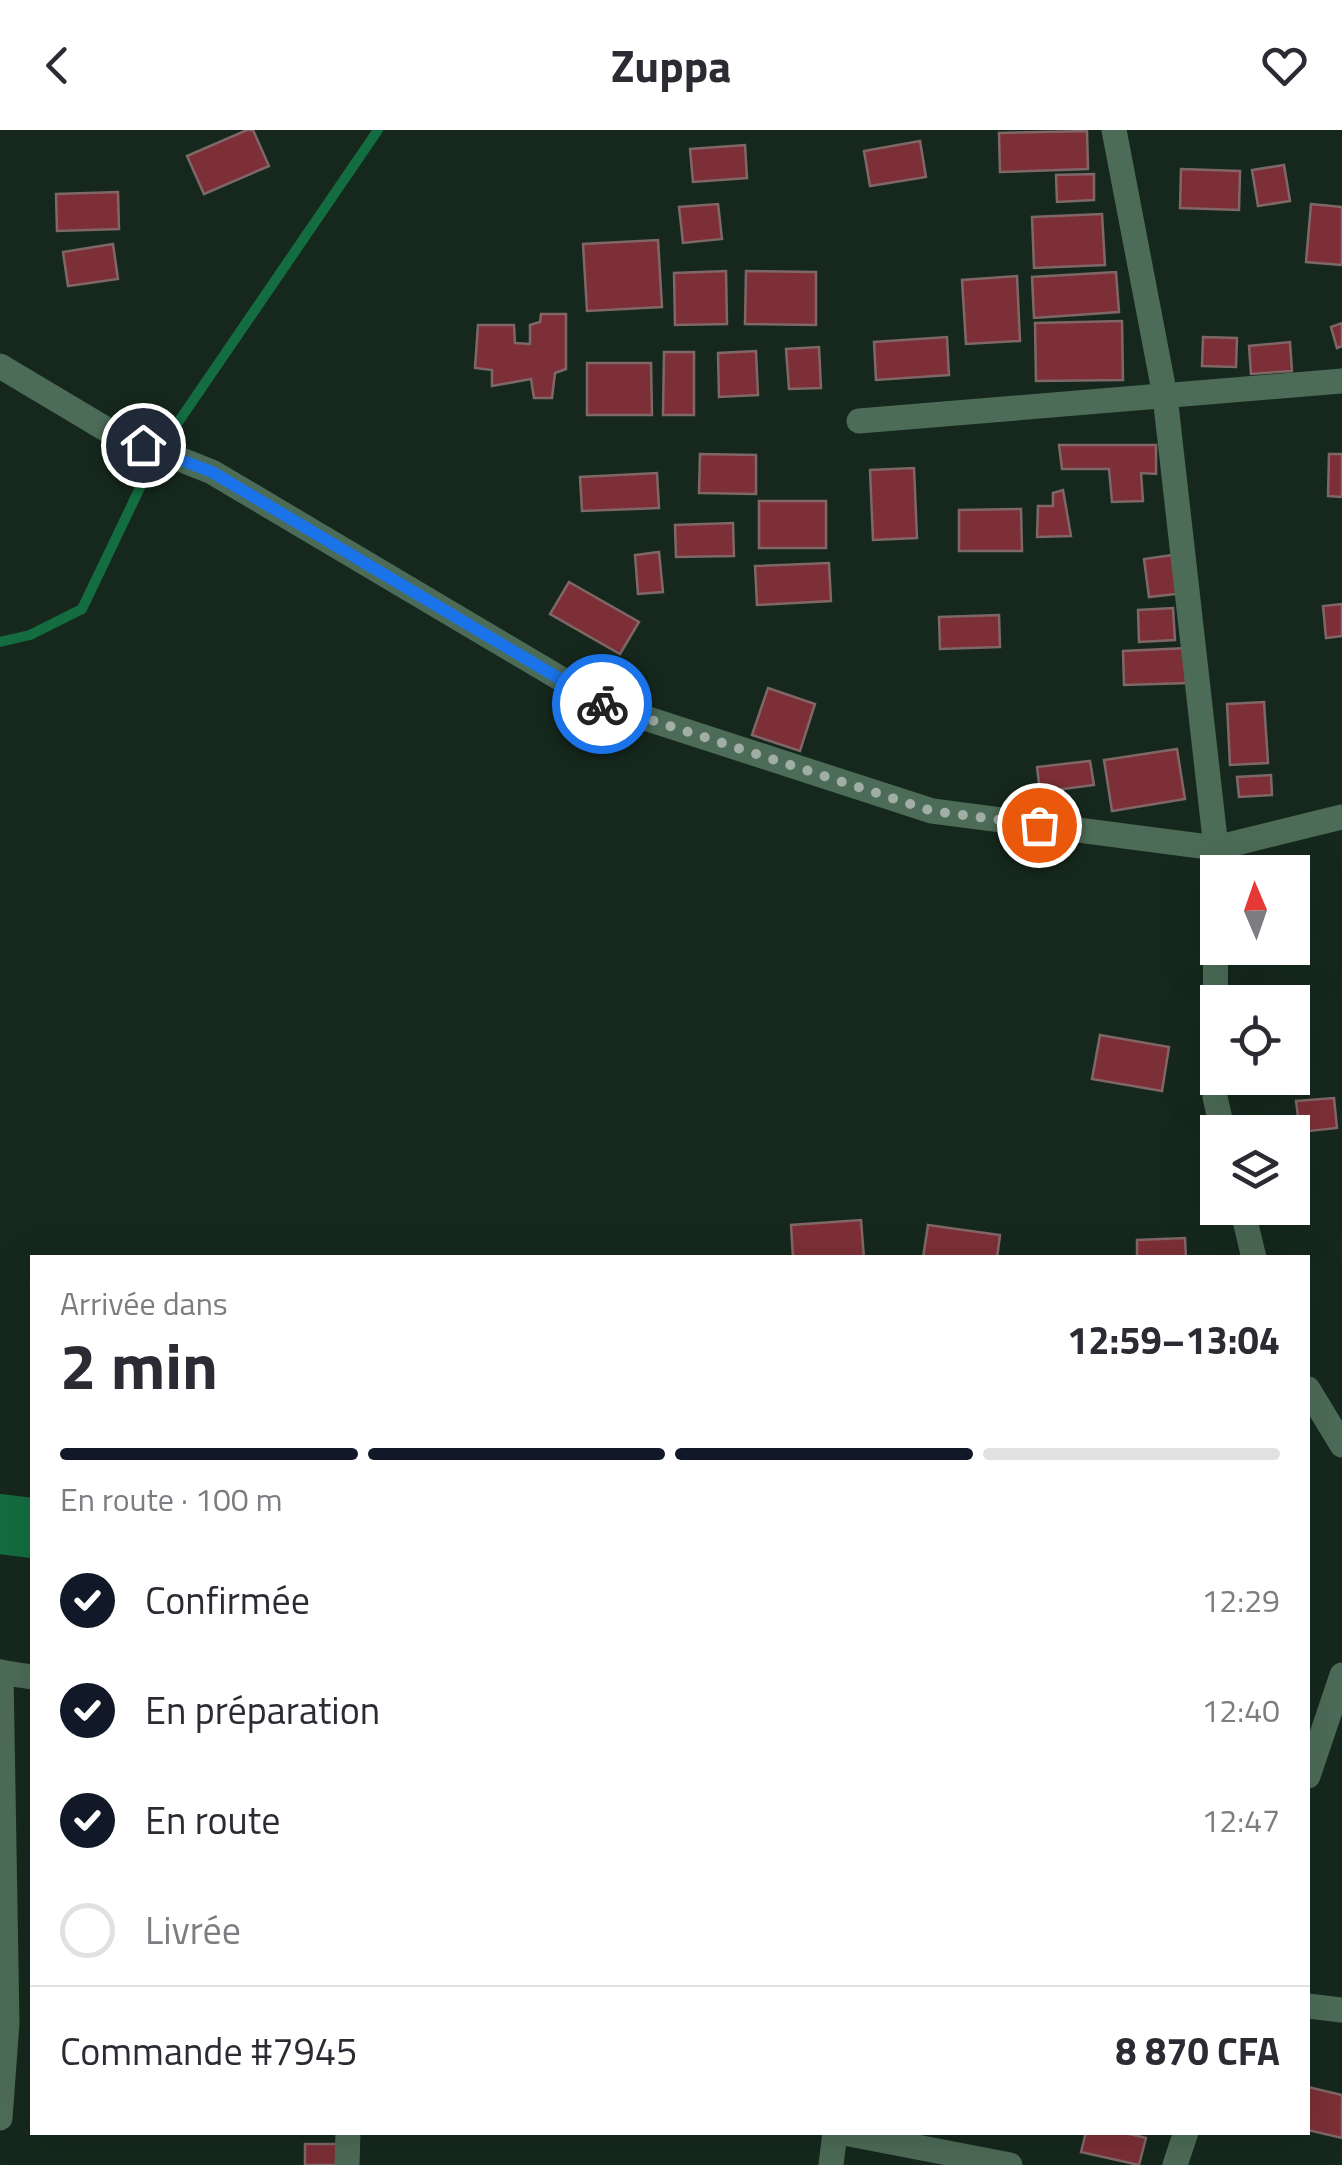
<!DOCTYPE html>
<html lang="fr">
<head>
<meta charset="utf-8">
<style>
	:root { --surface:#fff; --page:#f2f2f3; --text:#2b2b33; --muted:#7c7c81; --line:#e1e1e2; --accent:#111827 }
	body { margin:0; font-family:"Titillium Web",sans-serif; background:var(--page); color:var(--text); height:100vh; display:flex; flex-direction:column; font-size:38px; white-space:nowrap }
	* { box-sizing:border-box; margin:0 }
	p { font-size:32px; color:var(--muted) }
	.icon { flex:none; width:55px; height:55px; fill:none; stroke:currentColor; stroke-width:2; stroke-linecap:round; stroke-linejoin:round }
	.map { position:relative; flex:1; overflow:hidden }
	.details { position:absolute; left:30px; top:1125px; width:1280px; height:880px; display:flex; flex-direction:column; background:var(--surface); border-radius:0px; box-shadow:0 10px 40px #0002 }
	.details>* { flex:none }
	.needle { width:65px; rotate:358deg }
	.controls { position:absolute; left:1200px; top:725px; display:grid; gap:20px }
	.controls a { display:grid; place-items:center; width:110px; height:110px; border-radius:0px; background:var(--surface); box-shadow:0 10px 40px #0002; font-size:50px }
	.pin { position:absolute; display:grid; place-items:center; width:85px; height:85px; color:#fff; margin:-42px; border:5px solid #fff; border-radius:50%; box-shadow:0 2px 10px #0007 }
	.courier { position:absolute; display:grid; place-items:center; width:100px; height:100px; margin:-50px; border:8px solid #1a73e8; border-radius:50%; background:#fff; color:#222; box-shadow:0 2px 12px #0007 }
	.summary em { font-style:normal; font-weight:700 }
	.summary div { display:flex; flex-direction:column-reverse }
	.summary { display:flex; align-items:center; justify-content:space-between; height:170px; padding:0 30px }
	h1 { font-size:65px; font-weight:700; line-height:75px }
	.bar { display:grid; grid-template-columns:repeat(4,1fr); gap:15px 10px; align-content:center; height:120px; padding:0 30px }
	.bar i { height:12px; border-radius:8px; background:var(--line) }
	.bar .current { background:var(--accent) }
	.bar p { grid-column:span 4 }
	.line { display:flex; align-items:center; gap:25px; padding:0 30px; border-top:2px solid var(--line) }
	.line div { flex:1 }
	ol { padding:0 30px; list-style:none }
	li { display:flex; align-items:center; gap:30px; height:110px }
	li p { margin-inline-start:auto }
	li .icon { padding:10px; border-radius:50%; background:var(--accent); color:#fff; stroke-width:4 }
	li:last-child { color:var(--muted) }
	li i { width:55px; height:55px; border:5px solid var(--line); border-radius:50% }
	header { display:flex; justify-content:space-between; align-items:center; height:130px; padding:0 30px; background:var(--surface); font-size:45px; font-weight:700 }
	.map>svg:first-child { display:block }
</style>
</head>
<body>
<header><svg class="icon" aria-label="back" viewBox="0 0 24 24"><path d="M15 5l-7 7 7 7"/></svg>Zuppa<svg class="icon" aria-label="heart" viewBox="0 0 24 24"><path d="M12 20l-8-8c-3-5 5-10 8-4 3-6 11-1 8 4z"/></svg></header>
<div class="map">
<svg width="1342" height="2035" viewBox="0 0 1342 2035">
	<rect width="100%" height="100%" fill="#16281d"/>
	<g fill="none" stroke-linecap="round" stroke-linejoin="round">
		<!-- stream -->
		<polyline stroke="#146d40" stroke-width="10" points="0,512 30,505 82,479 148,341 179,291 378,0"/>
		<!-- river -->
		<polyline stroke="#146d40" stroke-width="60" points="0,1394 32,1398"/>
	</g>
	<!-- building -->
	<g fill="#7c2f36" stroke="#7f6767" stroke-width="2.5">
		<polygon points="247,0 253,0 269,36 204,64 187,26"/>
		<polygon points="1087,1 1088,39 1000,42 999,3"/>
		<polygon points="920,11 926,47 870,56 864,21"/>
		<polygon points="745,15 747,48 693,52 690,19"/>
		<polygon points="1284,35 1290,71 1258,76 1252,40"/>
		<polygon points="1181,39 1240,41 1239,80 1180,78"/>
		<polygon points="1094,44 1094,70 1057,72 1056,45"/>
		<polygon points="118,62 119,99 57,101 56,64"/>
		<polygon points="718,74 722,109 683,113 679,77"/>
		<polygon points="1311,74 1342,77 1342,135 1306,132"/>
		<polygon points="1102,84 1105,135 1034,138 1032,87"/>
		<polygon points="658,110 662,177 587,181 583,114"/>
		<polygon points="113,114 118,149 68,156 63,122"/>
		<polygon points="726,141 727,194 675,195 674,143"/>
		<polygon points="746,141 816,142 816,195 745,194"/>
		<polygon points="1116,142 1119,182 1034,188 1032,147"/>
		<polygon points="1017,146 1020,211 966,214 962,150"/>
		<polygon points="541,184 566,184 566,239 555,243 552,268 534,268 531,249 492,256 492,240 475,238 478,195 514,195 515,213 530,214 530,195 540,192"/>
		<polygon points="1122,191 1123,250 1036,251 1035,193"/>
		<polygon points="1342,193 1342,216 1337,218 1331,197"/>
		<polygon points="947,207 949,245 876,250 874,212"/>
		<polygon points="1203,207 1237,208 1236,237 1202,236"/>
		<polygon points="1290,212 1292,241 1251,244 1249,216"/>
		<polygon points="819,217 821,258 789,259 786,219"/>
		<polygon points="756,221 758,265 719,267 718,223"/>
		<polygon points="664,222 694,222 694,285 663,285"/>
		<polygon points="587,233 651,233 652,285 587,285"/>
		<polygon points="1059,315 1156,315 1156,344 1141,343 1143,371 1112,372 1109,339 1062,339"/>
		<polygon points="700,324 756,325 756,364 699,363"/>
		<polygon points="1329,324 1342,324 1342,367 1328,366"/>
		<polygon points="914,338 917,408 873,410 870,340"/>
		<polygon points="657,343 659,378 582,381 580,347"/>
		<polygon points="1063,360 1071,406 1037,407 1038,376 1053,376 1053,363"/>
		<rect x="759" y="371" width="67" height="47"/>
		<polygon points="1021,379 1022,421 959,421 959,380"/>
		<polygon points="733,393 734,426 676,427 675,395"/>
		<polygon points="659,422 663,462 638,464 635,425"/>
		<polygon points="1180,424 1185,463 1149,467 1144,429"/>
		<polygon points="829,433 831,471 757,475 755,436"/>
		<polygon points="569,452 639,492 620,524 550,484"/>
		<polygon points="1342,474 1342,506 1326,508 1323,476"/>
		<polygon points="1173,478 1175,510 1139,512 1138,480"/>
		<polygon points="999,485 1000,517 940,519 939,487"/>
		<polygon points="1187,518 1189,553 1124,555 1123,521"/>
		<polygon points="768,558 815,574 800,621 752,605"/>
		<polygon points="1264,572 1268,633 1230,635 1227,574"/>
		<polygon points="1177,619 1185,669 1112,681 1104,630"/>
		<polygon points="1090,631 1094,655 1040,662 1037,637"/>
		<polygon points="1271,645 1272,665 1239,667 1237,647"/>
		<polygon points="1292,866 1299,909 1292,910 1292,872 1259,872"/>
		<polygon points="1100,905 1169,917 1162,961 1092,949"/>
		<polygon points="1334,968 1337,998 1300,1002 1296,971"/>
		<polygon points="861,1090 864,1128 793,1128 791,1095"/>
		<polygon points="928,1095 1000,1105 997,1128 923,1128"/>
		<polygon points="1185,1108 1186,1128 1137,1128 1137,1110"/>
		<polygon points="1308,1957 1342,1965 1342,2008 1308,2000"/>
		<polygon points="1086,2002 1121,2002 1146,2008 1139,2035 1081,2022"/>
		<rect x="305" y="2014" width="38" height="21"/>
	</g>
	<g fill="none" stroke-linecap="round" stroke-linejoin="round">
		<!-- minor -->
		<g stroke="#4d6c57" stroke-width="25">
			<polyline points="1114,0 1165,266 1216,718 1215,967 1223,1002"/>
			<polyline points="0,236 109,301 212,342 605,575 932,681 1216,718 1342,687"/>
			<polyline points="859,291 1342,251"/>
			<polyline points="1242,1078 1254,1128"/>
			<polyline points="1308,1259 1342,1315"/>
			<polyline points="0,1542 32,1547"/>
			<polyline points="1308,1876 1342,1880"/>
			<polyline points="0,1988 7,1893 1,1542"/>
			<polyline points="839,2002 1010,2035"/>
			<polyline points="347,2035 348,2002"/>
			<polyline points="831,2035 835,2002"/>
		</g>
		<!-- tertiary -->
		<g stroke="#4d6c57" stroke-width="25">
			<polyline points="1308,1646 1342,1545"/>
			<polyline points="1175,2035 1186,2002"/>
		</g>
	</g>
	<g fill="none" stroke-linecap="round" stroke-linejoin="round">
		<!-- done -->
		<polyline stroke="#a0aea5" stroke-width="10" stroke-dasharray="0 18" points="602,574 932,681 1039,695"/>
		<!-- route -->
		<polyline stroke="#1a73e8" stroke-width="12" points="143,315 212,342 602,574"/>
	</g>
</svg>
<div class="controls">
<a><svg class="needle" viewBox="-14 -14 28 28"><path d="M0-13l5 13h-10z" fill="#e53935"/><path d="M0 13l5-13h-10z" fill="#7c7c81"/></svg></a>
<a><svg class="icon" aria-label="locate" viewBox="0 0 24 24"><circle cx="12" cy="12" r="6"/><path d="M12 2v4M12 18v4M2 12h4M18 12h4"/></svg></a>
<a><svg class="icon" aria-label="layers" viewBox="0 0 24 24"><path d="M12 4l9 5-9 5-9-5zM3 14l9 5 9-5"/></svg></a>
</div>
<div class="pin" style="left:1039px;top:695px;background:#ea580c"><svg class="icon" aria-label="bag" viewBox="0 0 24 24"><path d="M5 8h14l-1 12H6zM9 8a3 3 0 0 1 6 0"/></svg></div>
<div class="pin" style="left:143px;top:315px;background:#1f2937"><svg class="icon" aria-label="home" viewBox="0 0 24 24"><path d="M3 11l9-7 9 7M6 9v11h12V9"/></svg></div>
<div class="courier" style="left:602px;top:574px"><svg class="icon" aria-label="bike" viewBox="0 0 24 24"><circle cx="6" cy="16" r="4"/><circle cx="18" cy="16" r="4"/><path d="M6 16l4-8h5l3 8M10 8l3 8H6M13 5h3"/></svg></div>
<section class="details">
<div class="summary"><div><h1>2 min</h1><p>Arrivée dans</p></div><em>12:59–13:04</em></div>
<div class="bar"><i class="current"></i><i class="current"></i><i class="current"></i><i></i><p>En route · 100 m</p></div>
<ol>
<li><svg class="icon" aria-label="check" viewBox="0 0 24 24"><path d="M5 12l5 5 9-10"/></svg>Confirmée<p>12:29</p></li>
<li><svg class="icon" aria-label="check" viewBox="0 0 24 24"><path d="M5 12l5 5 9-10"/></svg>En préparation<p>12:40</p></li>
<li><svg class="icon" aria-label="check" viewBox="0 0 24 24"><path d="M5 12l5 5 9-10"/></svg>En route<p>12:47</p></li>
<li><i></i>Livrée</li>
</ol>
<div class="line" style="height:130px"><div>Commande #7945</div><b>8 870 CFA</b></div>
</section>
</div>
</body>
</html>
